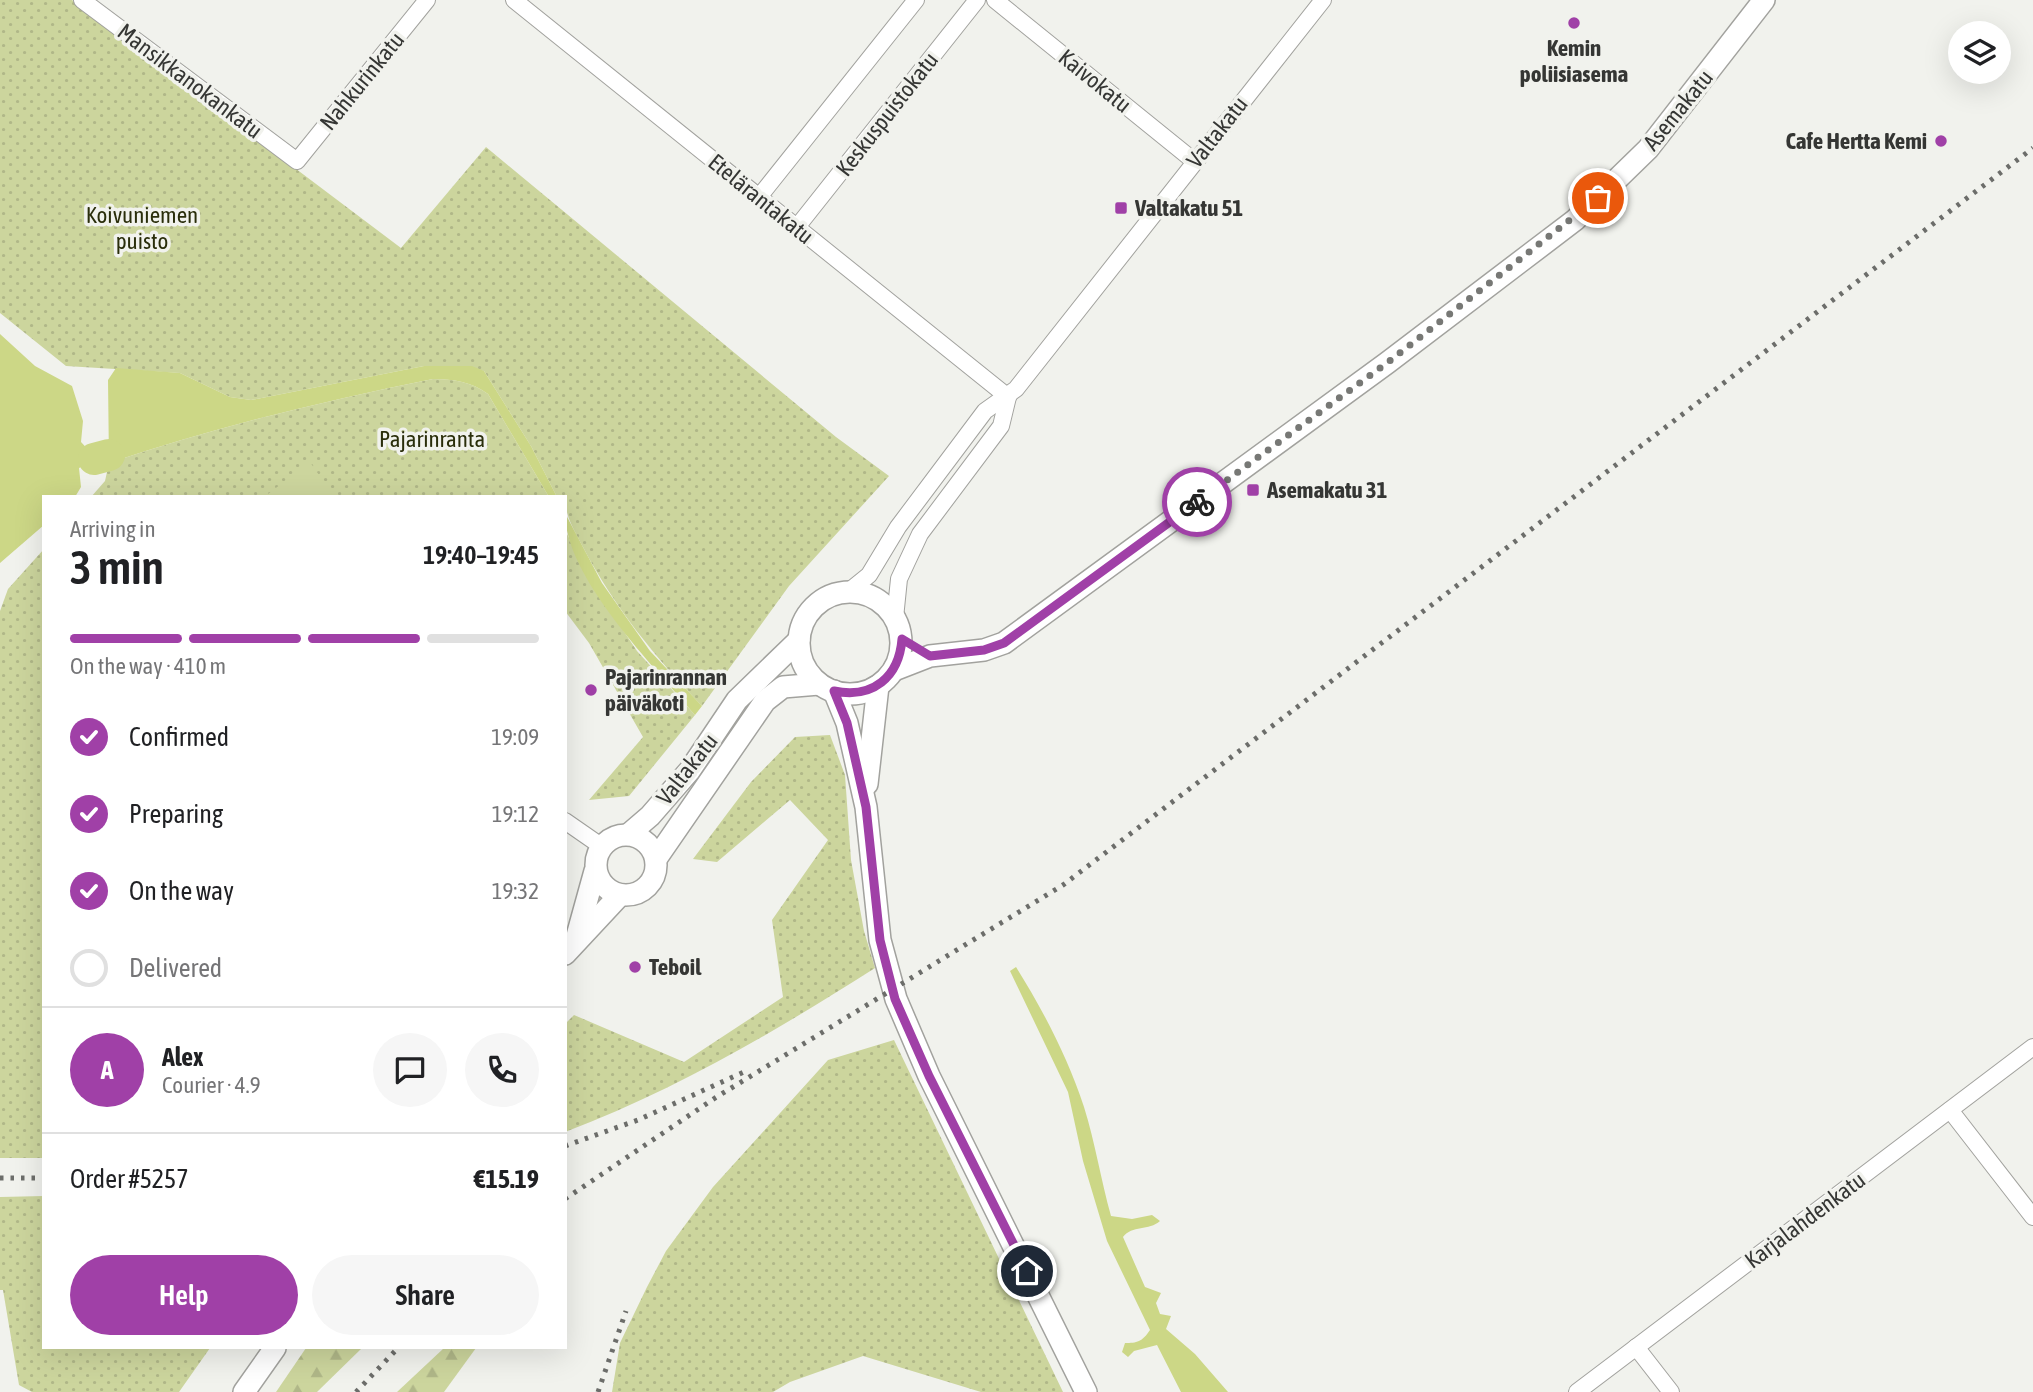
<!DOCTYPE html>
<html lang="en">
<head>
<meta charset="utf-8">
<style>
	:root { --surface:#fff; --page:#f6f6f6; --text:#202124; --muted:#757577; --line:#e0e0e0; --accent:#a040a7 }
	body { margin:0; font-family:"Asap Condensed",sans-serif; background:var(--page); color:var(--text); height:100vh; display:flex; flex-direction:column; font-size:26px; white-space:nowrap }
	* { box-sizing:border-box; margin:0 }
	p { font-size:23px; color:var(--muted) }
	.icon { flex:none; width:38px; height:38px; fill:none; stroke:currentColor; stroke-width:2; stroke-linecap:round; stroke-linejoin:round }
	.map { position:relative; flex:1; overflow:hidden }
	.side { position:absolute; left:42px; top:495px; width:525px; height:854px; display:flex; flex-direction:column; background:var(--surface); border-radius:0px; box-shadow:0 7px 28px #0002 }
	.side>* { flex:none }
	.buttons { position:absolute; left:1948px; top:21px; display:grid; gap:14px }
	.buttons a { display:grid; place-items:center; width:63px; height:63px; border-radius:50%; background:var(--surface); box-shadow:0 7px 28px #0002; font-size:35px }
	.pin { position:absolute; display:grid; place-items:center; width:60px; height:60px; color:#fff; margin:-30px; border:4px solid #fff; border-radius:50%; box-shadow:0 2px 7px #0007 }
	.courier { position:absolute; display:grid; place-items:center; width:70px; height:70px; margin:-35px; border:5px solid #a040a7; border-radius:50%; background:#fff; color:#222; box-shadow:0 2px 9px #0007 }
	.headline em { font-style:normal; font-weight:600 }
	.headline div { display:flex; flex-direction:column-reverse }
	.headline { display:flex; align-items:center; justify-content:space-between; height:119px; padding:0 28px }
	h1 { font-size:46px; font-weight:600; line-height:52px }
	.bar { display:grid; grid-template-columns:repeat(4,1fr); gap:10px 7px; align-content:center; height:84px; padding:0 28px }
	.bar i { height:9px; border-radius:5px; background:var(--line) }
	.bar .current { background:var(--accent) }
	.bar p { grid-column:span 4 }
	.line { display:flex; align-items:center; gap:18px; padding:0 28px; border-top:2px solid var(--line) }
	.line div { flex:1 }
	.round { display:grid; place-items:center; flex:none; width:74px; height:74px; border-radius:37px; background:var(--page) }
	ol { padding:0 28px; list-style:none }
	li { display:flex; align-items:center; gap:21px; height:77px }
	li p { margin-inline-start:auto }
	li .icon { padding:7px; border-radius:50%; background:var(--accent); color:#fff; stroke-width:4 }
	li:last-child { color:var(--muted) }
	li i { width:38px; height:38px; border:4px solid var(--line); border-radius:50% }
	.primary-button { display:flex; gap:14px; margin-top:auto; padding:14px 28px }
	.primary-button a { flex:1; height:80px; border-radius:42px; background:var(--accent); color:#fff; font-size:28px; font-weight:600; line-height:80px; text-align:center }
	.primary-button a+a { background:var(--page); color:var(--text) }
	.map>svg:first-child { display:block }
</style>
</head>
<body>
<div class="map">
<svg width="2033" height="1392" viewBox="0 0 2033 1392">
	<defs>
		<pattern id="green-dots" width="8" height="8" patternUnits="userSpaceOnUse" patternTransform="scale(1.75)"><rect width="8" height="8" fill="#ccd59d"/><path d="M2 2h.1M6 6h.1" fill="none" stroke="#b0b788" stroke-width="1.8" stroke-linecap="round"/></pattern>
		<pattern id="forest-firs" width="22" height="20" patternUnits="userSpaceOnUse" patternTransform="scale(1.75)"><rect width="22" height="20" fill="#ccd59d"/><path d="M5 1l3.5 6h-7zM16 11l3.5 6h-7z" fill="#b0b788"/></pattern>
	</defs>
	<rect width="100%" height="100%" fill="#f1f2ed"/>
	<!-- green -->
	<g fill="url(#green-dots)">
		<path d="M0,0H72L401,248L486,147L836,437L889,476L789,586L702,706C655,657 614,607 583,547C574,530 565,516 565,497H557L531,446L484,371L424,366L251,400L230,397L180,373L66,366L0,313Z"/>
		<path d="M433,379C453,379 472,382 488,394L549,497H91L105,481L109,463C216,427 323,401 433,379Z"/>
		<polygon points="565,530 594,587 637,651 695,715 629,796 589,800 643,737 589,643 565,611"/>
		<polygon points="44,549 44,1158 0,1158 0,611 8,589"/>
		<path d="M830,735L845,775L851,860L864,931L875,968C776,1031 676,1090 565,1132V1024L574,1015L684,1062L783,997L772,920L828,840L790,800L717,862L693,859L751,782L795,737Z"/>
		<polygon points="894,1040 1063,1392 981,1392 863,1356 790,1382 773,1392 612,1392 620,1343 647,1287 666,1251 713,1187 828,1060"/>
		<polygon points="44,1196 44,1348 210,1348 179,1392 32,1392 19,1385 3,1290 0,1290 0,1197"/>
	</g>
	<!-- forest -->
	<g fill="url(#forest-firs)">
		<polygon points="306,1348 362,1348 317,1392 276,1392"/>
		<polygon points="444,1348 476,1348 444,1392 397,1392"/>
	</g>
	<!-- pitch -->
	<polygon fill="#ccd59d" points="310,462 334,497 264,497"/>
	<!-- water -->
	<g fill="#ccd786">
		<polygon points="0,334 35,366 72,386 83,421 81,442 94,456 93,462 79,468 81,487 75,497 44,497 44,525 0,563"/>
		<path d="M424,366H472L484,371L531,446L557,497H549L488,394C472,382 453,379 433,379C323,401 216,427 109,463L108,380L116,368L180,373L230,397L251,400Z"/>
		<path d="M565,513L602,583L650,651L702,706L695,715C655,667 565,578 565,513Z"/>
		<path d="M1016,967C1043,1010 1068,1058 1084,1107C1095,1142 1101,1180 1111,1216L1132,1219L1152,1215L1160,1221C1149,1231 1132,1225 1123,1237L1145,1287L1161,1293L1156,1303L1160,1314L1171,1316L1166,1329L1195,1354L1228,1392H1181L1157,1345L1134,1351L1128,1357L1122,1352L1125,1343C1137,1343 1142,1342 1150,1330L1107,1241L1083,1161L1068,1092L1010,971Z"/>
	</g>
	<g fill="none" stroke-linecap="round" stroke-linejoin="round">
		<!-- river -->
		<polyline stroke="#ccd786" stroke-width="32" points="94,459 109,455"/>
		<!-- street casing -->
		<g stroke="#a2a29e" stroke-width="18">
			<g id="street">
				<polyline points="82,0 297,161 427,0"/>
				<polyline points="514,0 1008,397"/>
				<polyline points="995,0 1194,161"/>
				<polyline points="759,197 916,0"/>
				<polyline points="797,227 977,0"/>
				<polyline points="848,592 869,575 898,527 985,411 1016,389 1323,0"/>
				<polyline points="895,618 899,579 920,534 1001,426 1008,397"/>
				<polyline points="565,821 601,846"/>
				<polyline points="1950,1110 2033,1217"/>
				<polyline points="1636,1347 1671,1392"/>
				<polyline points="1577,1392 2033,1047"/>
			</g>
		</g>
		<!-- secondary casing -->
		<g stroke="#a2a29e" stroke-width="24">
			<g id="secondary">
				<circle cx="850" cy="643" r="51"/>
				<polyline points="894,670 930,656 984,650 1004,643 1387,363 1575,220 1648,149 1764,0"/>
				<polyline points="834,691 847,723 866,807 880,940 896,999 929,1076 1086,1392"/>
				<polyline points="867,784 878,686"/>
				<polyline points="629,834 650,816 690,770 737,700 799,640"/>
				<circle cx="626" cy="865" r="30"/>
				<polyline points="656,859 765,701 783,687 819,684"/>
				<polyline points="577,936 595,871"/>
				<polyline points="565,954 620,895"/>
				<polyline points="244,1392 275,1348"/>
			</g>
		</g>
		<!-- street -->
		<use href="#street" stroke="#fff" stroke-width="16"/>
		<!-- secondary -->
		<use href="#secondary" stroke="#fff" stroke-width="21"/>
		<!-- rail -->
		<g stroke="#6c6d6a" stroke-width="5" stroke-dasharray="3.5 7" stroke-linecap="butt">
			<polyline points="565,1146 638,1120 746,1071"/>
			<polyline points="0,1178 44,1178"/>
			<polyline points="565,1199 715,1098 1063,885 2033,148"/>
			<polyline points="356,1392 398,1348"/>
			<polyline points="598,1392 626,1311"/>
		</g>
	</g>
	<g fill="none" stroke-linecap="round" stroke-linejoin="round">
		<!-- done -->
		<polyline stroke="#777875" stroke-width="7" stroke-dasharray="0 12.6" points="1197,502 1387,363 1598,198"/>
		<!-- route -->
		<path stroke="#a040a7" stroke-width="9" d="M1027,1271L929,1076L895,999L880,940L866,807L847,723L834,691C873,699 899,677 902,639L930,656L984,650L1004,643L1197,502"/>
	</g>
	<!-- markers -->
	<g fill="#a040a7" stroke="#f1f2ed" stroke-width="2.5">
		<circle cx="1574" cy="23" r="7"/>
		<circle cx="1941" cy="141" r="7"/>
		<rect x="1114" y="201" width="14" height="14" rx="3.5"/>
		<rect x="1246" y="483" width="14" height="14" rx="3.5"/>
		<circle cx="591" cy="690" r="7"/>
		<circle cx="635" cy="967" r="7"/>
	</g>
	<g text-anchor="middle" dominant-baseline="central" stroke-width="7" stroke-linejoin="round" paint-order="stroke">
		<!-- poi labels -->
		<g font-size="23" font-weight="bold" fill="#353634" stroke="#f1f2ed" text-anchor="start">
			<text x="1574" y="48" text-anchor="middle">Kemin<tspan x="1574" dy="26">poliisiasema</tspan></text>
			<text x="1927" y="141" text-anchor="end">Cafe Hertta Kemi</text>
			<text x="1135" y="208">Valtakatu 51</text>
			<text x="1267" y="490">Asemakatu 31</text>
			<text x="605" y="677">Pajarinrannan<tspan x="605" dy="26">päiväkoti</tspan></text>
			<text x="649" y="967">Teboil</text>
		</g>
		<!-- street labels -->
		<g font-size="23" fill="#353634" stroke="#f1f2ed">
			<text transform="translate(190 81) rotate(37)">Mansikkanokankatu</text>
			<text transform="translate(362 81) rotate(-51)">Nahkurinkatu</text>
			<text transform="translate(1095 81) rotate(39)">Kaivokatu</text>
			<text transform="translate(1678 110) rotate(-51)">Asemakatu</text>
			<text transform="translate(887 114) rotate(-52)">Keskuspuistokatu</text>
			<text transform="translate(1217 132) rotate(-52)">Valtakatu</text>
			<text transform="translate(761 199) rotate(39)">Etelärantakatu</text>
			<text transform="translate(687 769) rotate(-52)">Valtakatu</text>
			<text transform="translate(1805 1220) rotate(-37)">Karjalahdenkatu</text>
		</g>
		<!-- park labels -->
		<g font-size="23" fill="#2a2e0b" stroke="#f1f2ed">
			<text x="142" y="215">Koivuniemen<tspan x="142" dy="26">puisto</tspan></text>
			<text x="432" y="439">Pajarinranta</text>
		</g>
	</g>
</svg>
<div class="buttons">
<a><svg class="icon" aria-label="layers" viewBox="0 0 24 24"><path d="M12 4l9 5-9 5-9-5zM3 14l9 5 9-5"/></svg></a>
</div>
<div class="pin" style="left:1598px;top:198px;background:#ea580c"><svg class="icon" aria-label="bag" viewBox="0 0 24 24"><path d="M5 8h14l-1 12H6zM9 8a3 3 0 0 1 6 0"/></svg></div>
<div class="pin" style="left:1027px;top:1271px;background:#1f2937"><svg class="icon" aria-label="home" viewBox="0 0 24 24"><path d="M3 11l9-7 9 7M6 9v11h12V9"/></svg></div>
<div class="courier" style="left:1197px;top:502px"><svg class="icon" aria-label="bike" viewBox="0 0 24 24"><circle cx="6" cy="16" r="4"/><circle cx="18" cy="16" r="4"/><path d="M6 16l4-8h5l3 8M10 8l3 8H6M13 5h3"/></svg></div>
<section class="side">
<div class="headline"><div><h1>3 min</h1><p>Arriving in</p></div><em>19:40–19:45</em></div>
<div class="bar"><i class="current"></i><i class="current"></i><i class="current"></i><i></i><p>On the way · 410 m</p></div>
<ol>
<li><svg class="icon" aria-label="check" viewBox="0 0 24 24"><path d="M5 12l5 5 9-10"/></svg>Confirmed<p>19:09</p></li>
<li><svg class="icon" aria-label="check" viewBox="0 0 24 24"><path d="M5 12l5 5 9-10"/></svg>Preparing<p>19:12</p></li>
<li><svg class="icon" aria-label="check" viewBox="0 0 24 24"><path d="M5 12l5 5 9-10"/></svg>On the way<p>19:32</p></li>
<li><i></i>Delivered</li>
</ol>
<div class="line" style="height:126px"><b class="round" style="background:var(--accent);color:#fff">A</b><div><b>Alex</b><p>Courier · 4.9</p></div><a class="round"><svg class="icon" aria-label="chat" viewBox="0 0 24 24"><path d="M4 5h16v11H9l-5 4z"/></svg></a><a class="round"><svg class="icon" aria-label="phone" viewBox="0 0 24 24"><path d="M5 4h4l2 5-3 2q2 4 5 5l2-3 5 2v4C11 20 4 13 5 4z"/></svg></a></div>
<div class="line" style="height:91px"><div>Order #5257</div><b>€15.19</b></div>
<div class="primary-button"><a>Help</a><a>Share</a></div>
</section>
</div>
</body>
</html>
